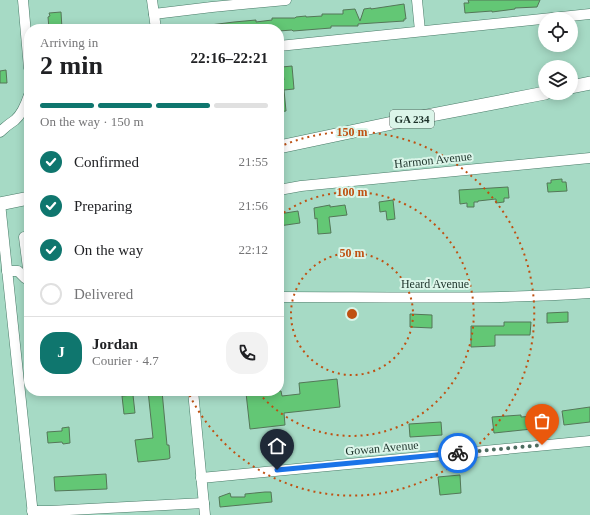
<!DOCTYPE html>
<html lang="en">
<head>
<meta charset="utf-8">
<style>
	:root { --surface:#fff; --page:#f2f2f2; --text:#202124; --muted:#757577; --line:#e0e0e0; --accent:#0f766e }
	body { margin:0; font-family:"Times New Roman",serif; background:var(--page); color:var(--text); height:100vh; display:flex; flex-direction:column; font-size:15px; white-space:nowrap }
	* { box-sizing:border-box; margin:0 }
	p { font-size:13px; color:var(--muted) }
	.icon { flex:none; width:22px; height:22px; fill:none; stroke:currentColor; stroke-width:2; stroke-linecap:round; stroke-linejoin:round }
	.map { position:relative; flex:1; overflow:hidden }
	.sheet { position:absolute; left:24px; top:24px; width:260px; height:372px; display:flex; flex-direction:column; background:var(--surface); border-radius:16px; box-shadow:0 2px 10px #0003 }
	.sheet>* { flex:none }
	.tools { position:absolute; left:538px; top:12px; display:grid; gap:8px }
	.tools a { display:grid; place-items:center; width:40px; height:40px; border-radius:50%; background:var(--surface); box-shadow:0 2px 10px #0003; font-size:20px }
	.pin { position:absolute; display:grid; place-items:center; width:34px; height:34px; color:#fff; margin:-41px -17px; border-radius:50% 50% 50% 0; rotate:-45deg; box-shadow:0 0 4px #0007 }
	.pin .icon { rotate:45deg }
	.courier { position:absolute; display:grid; place-items:center; width:40px; height:40px; margin:-20px; border:3px solid #1a73e8; border-radius:50%; background:#fff; color:#222; box-shadow:0 1px 5px #0007 }
	.summary em { font-style:normal; font-weight:700 }
	.summary div { display:flex; flex-direction:column-reverse }
	.summary { display:flex; align-items:center; justify-content:space-between; height:68px; padding:0 16px }
	h1 { font-size:26px; font-weight:700; line-height:30px }
	.bar { display:grid; grid-template-columns:repeat(4,1fr); gap:6px 4px; align-content:center; height:48px; padding:0 16px }
	.bar i { height:5px; border-radius:3px; background:var(--line) }
	.bar .active { background:var(--accent) }
	.bar p { grid-column:span 4 }
	.line { display:flex; align-items:center; gap:10px; padding:0 16px; border-top:1px solid var(--line) }
	.line div { flex:1 }
	.round { display:grid; place-items:center; flex:none; width:42px; height:42px; border-radius:16px; background:var(--page) }
	ol { padding:0 16px; list-style:none }
	li { display:flex; align-items:center; gap:12px; height:44px }
	li p { margin-inline-start:auto }
	li .icon { padding:4px; border-radius:50%; background:var(--accent); color:#fff; stroke-width:4 }
	li:last-child { color:var(--muted) }
	li i { width:22px; height:22px; border:2px solid var(--line); border-radius:50% }
	.map>svg:first-child { display:block }
</style>
</head>
<body>
<div class="map">
<svg width="590" height="515" viewBox="0 0 590 515">
	<rect width="100%" height="100%" fill="#a6dac5"/>
	<!-- building -->
	<g fill="#63c775" stroke="#547758">
		<polygon points="468,0 540,0 537,7 515,8 515,9 492,12 492,11 465,13 464,3 469,3"/>
		<polygon points="404,4 406,19 404,19 404,21 358,24 358,26 331,26 331,28 293,31 292,30 279,31 279,29 210,29 210,25 234,22 256,20 256,22 272,20 272,18 295,18 296,17 306,16 306,17 322,16 322,14 343,14 343,10 355,9 360,21 364,9 371,8 371,9"/>
		<polygon points="61,12 62,29 49,29 48,17 50,16 49,13"/>
		<polygon points="292,66 294,89 284,90 286,111 279,112 279,81 284,80 282,67"/>
		<polygon points="6,70 7,83 0,83 0,71"/>
		<polygon points="562,179 562,182 566,182 567,191 548,192 547,183 551,183 551,180"/>
		<polygon points="508,187 509,198 504,198 504,202 496,203 496,199 478,201 478,202 474,202 474,207 467,207 467,203 460,204 459,190"/>
		<polygon points="393,200 395,219 387,220 386,211 380,212 379,202"/>
		<polygon points="330,205 330,207 345,205 347,215 329,217 331,233 318,234 317,218 315,219 314,208"/>
		<polygon points="298,211 300,223 279,226 279,214"/>
		<polygon points="568,312 568,322 547,323 547,313"/>
		<polygon points="410,314 432,315 432,328 410,327"/>
		<polygon points="504,322 531,322 530,335 495,335 495,346 471,347 471,326 504,326"/>
		<polygon points="337,379 340,407 284,413 285,425 250,429 246,393 281,391 282,396 300,394 299,383"/>
		<polygon points="148,391 162,391 167,445 169,445 170,458 168,459 138,462 135,440 153,438"/>
		<polygon points="133,395 135,413 124,414 122,396"/>
		<polygon points="590,407 590,422 564,425 562,411"/>
		<polygon points="521,415 521,417 550,415 551,427 494,433 492,417"/>
		<polygon points="441,422 442,435 410,437 409,424"/>
		<polygon points="69,427 70,443 63,444 62,442 48,443 47,432 62,431 62,428"/>
		<polygon points="106,474 107,489 55,491 54,477"/>
		<polygon points="460,475 461,493 440,495 438,477"/>
		<polygon points="265,492 271,492 272,502 220,507 219,497 230,493 231,497 245,497 245,494"/>
	</g>
	<g fill="none" stroke-linecap="round" stroke-linejoin="round">
		<!-- minor casing -->
		<g stroke="#497b68" stroke-width="11">
			<g id="minor">
				<polyline points="23,0 29,68"/>
				<polyline points="152,0 156,29"/>
				<polyline points="417,0 420,31"/>
				<polyline points="154,14 212,7 286,0"/>
				<polyline points="279,46 590,14"/>
				<path d="M0,132C5,127 9,124 15,120C22,114 26,104 29,95"/>
				<polyline points="279,190 301,186 590,158"/>
				<polyline points="0,203 33,515"/>
				<polyline points="29,237 24,237 29,276"/>
				<polyline points="7,271 18,271 25,278 29,280"/>
				<path d="M279,297C383,297 487,300 590,293"/>
				<polyline points="193,391 205,515"/>
				<polyline points="201,478 590,441"/>
				<polyline points="32,511 50,511 204,503"/>
			</g>
		</g>
		<!-- major casing -->
		<g stroke="#497b68" stroke-width="14">
			<g id="major">
				<polyline points="571,87 590,83"/>
				<polyline points="279,147 416,118 545,93"/>
				<polyline points="0,204 29,198"/>
			</g>
		</g>
		<!-- minor -->
		<use href="#minor" stroke="#fff" stroke-width="10"/>
		<!-- major -->
		<use href="#major" stroke="#fff" stroke-width="13"/>
	</g>
	<g fill="none" stroke-linecap="round" stroke-linejoin="round">
		<!-- done -->
		<polyline stroke="#4d6d60" stroke-width="4" stroke-dasharray="0 7.2" points="458,453 542,445"/>
		<!-- route -->
		<polyline stroke="#1a73e8" stroke-width="5" points="277,470 458,453"/>
	</g>
	<!-- distance rings -->
	<g fill="none" stroke="#bf5112" stroke-width="2" stroke-dasharray="2 4">
		<circle cx="352" cy="314" r="61"/>
		<path d="M279 216A122 122 0 1 1 258 392"/>
		<path d="M279 147A182 182 0 1 1 188 392"/>
	</g>
	<g text-anchor="middle" dominant-baseline="central" stroke-width="4" stroke-linejoin="round" paint-order="stroke">
		<!-- shield labels -->
		<rect fill="#dbf5e9" stroke="#566c63" stroke-width="1" x="390" y="110" width="44" height="18" rx="3"/>
		<g font-size="11" font-weight="bold" fill="#1d322a">
			<text x="412" y="119">GA 234</text>
		</g>
		<!-- street labels -->
		<g font-size="12" fill="#1d322a" stroke="#dbf5e9">
			<text transform="translate(433 160) rotate(-6)">Harmon Avenue</text>
			<text x="435" y="284">Heard Avenue</text>
			<text transform="translate(382 448) rotate(-5)">Gowan Avenue</text>
		</g>
	</g>
	<circle cx="352" cy="314" r="6" fill="#bf5112" stroke="#dbf5e9" stroke-width="2"/>
	<g font-size="12" text-anchor="middle" font-weight="bold" fill="#bf5112" stroke="#dbf5e9" stroke-width="4" stroke-linejoin="round" paint-order="stroke">
		<text x="352" y="136">150 m</text>
		<text x="352" y="196">100 m</text>
		<text x="352" y="257">50 m</text>
	</g>
</svg>
<div class="tools">
<a><svg class="icon" aria-label="locate" viewBox="0 0 24 24"><circle cx="12" cy="12" r="6"/><path d="M12 2v4M12 18v4M2 12h4M18 12h4"/></svg></a>
<a><svg class="icon" aria-label="layers" viewBox="0 0 24 24"><path d="M12 4l9 5-9 5-9-5zM3 14l9 5 9-5"/></svg></a>
</div>
<div class="pin" style="left:542px;top:445px;background:#ea580c"><svg class="icon" aria-label="bag" viewBox="0 0 24 24"><path d="M5 8h14l-1 12H6zM9 8a3 3 0 0 1 6 0"/></svg></div>
<div class="pin" style="left:277px;top:470px;background:#1f2937"><svg class="icon" aria-label="home" viewBox="0 0 24 24"><path d="M3 11l9-7 9 7M6 9v11h12V9"/></svg></div>
<div class="courier" style="left:458px;top:453px"><svg class="icon" aria-label="bike" viewBox="0 0 24 24"><circle cx="6" cy="16" r="4"/><circle cx="18" cy="16" r="4"/><path d="M6 16l4-8h5l3 8M10 8l3 8H6M13 5h3"/></svg></div>
<section class="sheet">
<div class="summary"><div><h1>2 min</h1><p>Arriving in</p></div><em>22:16–22:21</em></div>
<div class="bar"><i class="active"></i><i class="active"></i><i class="active"></i><i></i><p>On the way · 150 m</p></div>
<ol>
<li><svg class="icon" aria-label="check" viewBox="0 0 24 24"><path d="M5 12l5 5 9-10"/></svg>Confirmed<p>21:55</p></li>
<li><svg class="icon" aria-label="check" viewBox="0 0 24 24"><path d="M5 12l5 5 9-10"/></svg>Preparing<p>21:56</p></li>
<li><svg class="icon" aria-label="check" viewBox="0 0 24 24"><path d="M5 12l5 5 9-10"/></svg>On the way<p>22:12</p></li>
<li><i></i>Delivered</li>
</ol>
<div class="line" style="height:72px"><b class="round" style="background:var(--accent);color:#fff">J</b><div><b>Jordan</b><p>Courier · 4.7</p></div><a class="round"><svg class="icon" aria-label="phone" viewBox="0 0 24 24"><path d="M5 4h4l2 5-3 2q2 4 5 5l2-3 5 2v4C11 20 4 13 5 4z"/></svg></a></div>
</section>
</div>
</body>
</html>
